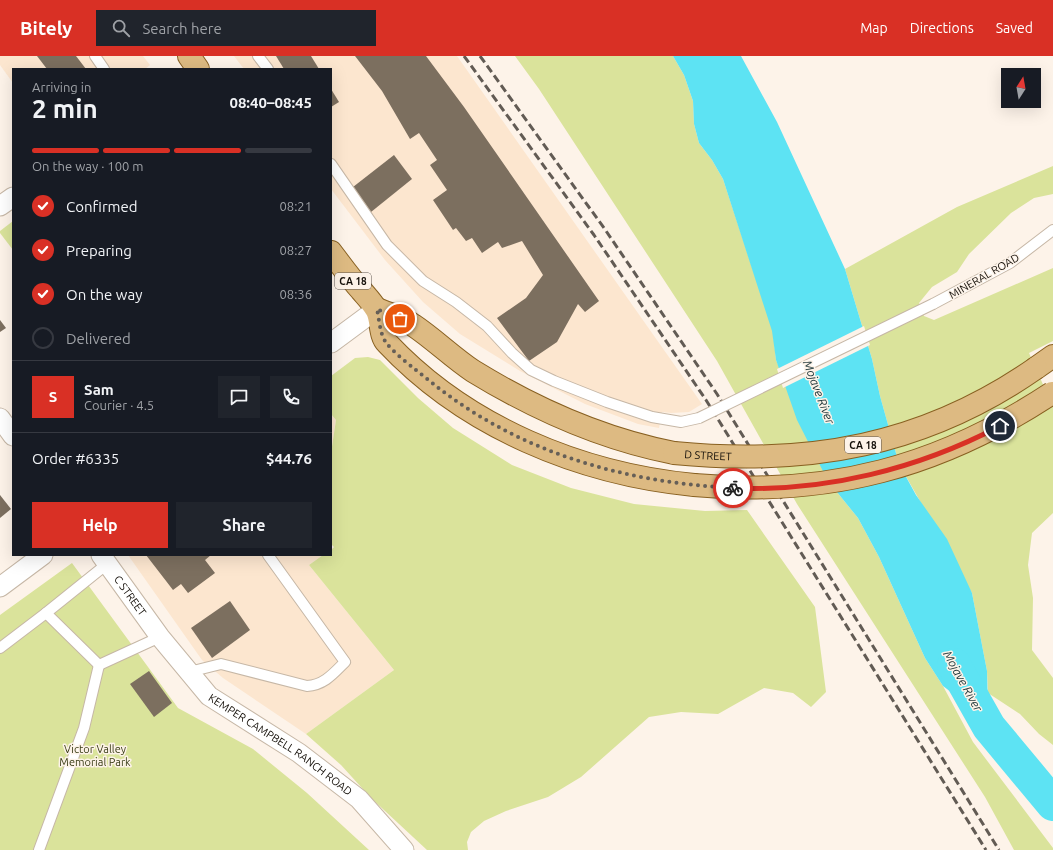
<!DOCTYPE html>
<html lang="en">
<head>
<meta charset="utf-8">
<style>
	:root { --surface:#171b24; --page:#20242c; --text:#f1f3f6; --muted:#9ea1a6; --line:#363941; --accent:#d93025 }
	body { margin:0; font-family:Ubuntu,sans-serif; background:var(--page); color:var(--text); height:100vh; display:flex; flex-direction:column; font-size:15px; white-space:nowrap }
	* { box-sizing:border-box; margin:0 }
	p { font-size:13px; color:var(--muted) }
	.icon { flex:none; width:22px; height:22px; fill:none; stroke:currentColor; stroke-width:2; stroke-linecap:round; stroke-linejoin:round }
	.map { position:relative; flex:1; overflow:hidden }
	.sheet { position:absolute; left:12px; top:12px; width:320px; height:488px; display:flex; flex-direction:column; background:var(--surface); border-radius:0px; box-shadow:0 4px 16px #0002 }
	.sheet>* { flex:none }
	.needle { width:26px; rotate:11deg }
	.tools { position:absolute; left:1001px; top:12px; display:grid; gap:8px }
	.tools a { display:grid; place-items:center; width:40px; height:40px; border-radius:0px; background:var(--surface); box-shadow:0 4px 16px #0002; font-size:20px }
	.pin { position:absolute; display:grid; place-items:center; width:34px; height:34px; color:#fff; margin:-17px; border:2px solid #fff; border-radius:50%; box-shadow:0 1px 4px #0007 }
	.courier { position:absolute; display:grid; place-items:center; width:40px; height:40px; margin:-20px; border:3px solid #d93025; border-radius:50%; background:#fff; color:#222; box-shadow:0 1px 5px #0007 }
	.head em { font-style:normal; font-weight:600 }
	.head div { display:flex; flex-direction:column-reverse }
	.head { display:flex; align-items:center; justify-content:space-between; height:68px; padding:0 20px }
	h1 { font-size:26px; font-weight:600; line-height:30px }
	.bar { display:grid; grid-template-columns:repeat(4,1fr); gap:6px 4px; align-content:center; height:48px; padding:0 20px }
	.bar i { height:5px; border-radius:3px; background:var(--line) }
	.bar .current { background:var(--accent) }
	.bar p { grid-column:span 4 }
	.line { display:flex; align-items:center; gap:10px; padding:0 20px; border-top:1px solid var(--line) }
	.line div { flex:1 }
	.round { display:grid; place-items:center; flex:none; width:42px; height:42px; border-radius:0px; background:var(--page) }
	ol { padding:0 20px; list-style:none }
	li { display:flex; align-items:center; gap:12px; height:44px }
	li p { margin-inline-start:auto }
	li .icon { padding:4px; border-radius:50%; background:var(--accent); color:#fff; stroke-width:4 }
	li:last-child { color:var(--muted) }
	li i { width:22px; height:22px; border:2px solid var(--line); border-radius:50% }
	.cta { display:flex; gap:8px; margin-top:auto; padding:8px 20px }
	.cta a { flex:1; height:46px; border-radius:0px; background:var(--accent); color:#fff; font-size:16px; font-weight:600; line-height:46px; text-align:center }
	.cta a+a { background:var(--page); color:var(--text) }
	header { display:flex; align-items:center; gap:24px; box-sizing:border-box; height:56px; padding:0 20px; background:var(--accent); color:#fff }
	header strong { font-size:19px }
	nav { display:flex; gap:22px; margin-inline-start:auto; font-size:14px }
	.search { width:280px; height:36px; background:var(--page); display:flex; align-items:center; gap:10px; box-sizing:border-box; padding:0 14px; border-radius:0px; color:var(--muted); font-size:15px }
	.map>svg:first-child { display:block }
</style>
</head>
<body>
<header>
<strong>Bitely</strong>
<div class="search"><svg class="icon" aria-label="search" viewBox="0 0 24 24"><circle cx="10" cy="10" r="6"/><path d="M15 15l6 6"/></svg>Search here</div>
<nav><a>Map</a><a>Directions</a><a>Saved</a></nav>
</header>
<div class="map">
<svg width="1053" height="794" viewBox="0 0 1053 794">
	<rect width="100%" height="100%" fill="#fdf3e9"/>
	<!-- built -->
	<g fill="#fce6cf">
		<polygon points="0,0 143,0 150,9 145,13 13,13 13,27 0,9"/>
		<polygon points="234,0 457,0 702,348 689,356 671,357 662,356 659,372 638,368 585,348 520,315 460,278 423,246 385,204 331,133 331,13 244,13"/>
		<polygon points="331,358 336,364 331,397"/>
		<polygon points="128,499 323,499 309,509 394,614 306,678 223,622 202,604"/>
	</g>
	<!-- green -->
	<g fill="#dae39b">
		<polygon points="515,0 673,0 684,19 693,45 694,68 699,87 712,104 723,123 773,275 776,304 828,425 858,462 879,501 925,602 943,630 973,686 1053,792 1053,794 1014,794 985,741 797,448 717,305 539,33"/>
		<polygon points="1053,110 1053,138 1034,142 1011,157 969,198 957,216 932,231 919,247 924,260 934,264 1053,212 1053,285 1029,297 1053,351 1053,457 1032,477 1028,509 1033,542 1032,594 1053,622 1053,689 1039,678 1020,658 988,637 987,615 972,537 899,408 880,340 872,303 845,213 957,151"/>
		<polygon points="13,165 13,194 0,177 0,175"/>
		<polygon points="368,301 380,304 418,342 453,372 512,409 571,432 634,448 705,455 747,454 815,551 826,636 811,651 793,637 764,632 718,658 681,656 649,661 581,721 548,741 506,755 484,765 471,776 467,786 468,794 427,794 371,742 341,709 306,678 394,614 309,509 323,499 331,499 331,494 334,491 331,488 331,397 336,364 331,358 331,320 355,302"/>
		<polygon points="72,507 178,652 253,693 307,737 369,794 0,794 0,559"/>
	</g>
	<!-- water -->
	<polygon fill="#5de3f3" points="673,0 741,0 777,66 845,213 872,303 880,340 899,408 916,439 947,483 972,537 987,615 988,653 964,646 943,630 925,602 879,501 858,462 828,425 797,364 776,304 772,275 723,123 712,104 699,87 694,68 693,45 684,19"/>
	<!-- pier -->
	<polygon fill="#fdf3e9" points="864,270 870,289 783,332 777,313"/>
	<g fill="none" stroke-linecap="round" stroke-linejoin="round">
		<!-- river -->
		<polyline stroke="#5de3f3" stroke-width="34" points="954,609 989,671 1053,748"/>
	</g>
	<!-- building -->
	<g fill="#7c6f5f">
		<polygon points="37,0 76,0 86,13 47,13"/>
		<polygon points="276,0 311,0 319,13 284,13"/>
		<polygon points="355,0 426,0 464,51 599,245 585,256 578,248 557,286 529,305 497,262 526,242 543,219 522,185 502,192 498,186 482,197 472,182 466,185 456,172 453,174 433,144 447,134 430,109 437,104 419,77 410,83 382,35"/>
		<polygon points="331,33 339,46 331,51"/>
		<polygon points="394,99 412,123 371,156 353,131"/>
		<polygon points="0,264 6,272 0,276"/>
		<polygon points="0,439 11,453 0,462"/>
		<polygon points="146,499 211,499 205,504 215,517 188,537 181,528 173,534"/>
		<polygon points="230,545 250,574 212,602 191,572"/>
		<polygon points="149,615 172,647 154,661 130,628"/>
	</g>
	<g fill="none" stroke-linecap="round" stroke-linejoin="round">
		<!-- lane casing -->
		<g stroke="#c6b7a6" stroke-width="12">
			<g id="lane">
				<polyline points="95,0 104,13"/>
				<polyline points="258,0 268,13"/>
				<polyline points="331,108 387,189 423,225 456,246 487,270 512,297 531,314 554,325 607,346 652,361 681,366 699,362"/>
				<polyline points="933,248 1010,207 1053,174"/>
				<polyline points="46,557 107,508"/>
				<polyline points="0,592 46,557 99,609"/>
				<polyline points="99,609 160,581"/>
				<path d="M189,616L221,608L307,630C324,629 333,618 345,606L268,499"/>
				<polyline points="39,794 84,672 99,609"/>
			</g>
		</g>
		<!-- street casing -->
		<g stroke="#c6b7a6" stroke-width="21">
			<g id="street">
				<polyline points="0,150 13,141"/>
				<polyline points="331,287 377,253"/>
				<polyline points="0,362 13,380"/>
				<path id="s1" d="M101,499L160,581L209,640L299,697L359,743L404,794"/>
				<polyline points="0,531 43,499"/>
			</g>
		</g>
		<!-- primary casing -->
		<g stroke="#886021" stroke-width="24">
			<g id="primary">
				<polyline points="189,0 198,13"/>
				<path d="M331,196C341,209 350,222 361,234C366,240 372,246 376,253C382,262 379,279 387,287C466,371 580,418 694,429"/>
				<path d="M377,253C388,258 403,261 413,269C434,283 452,301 473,315C535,353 602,383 674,397"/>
				<polyline points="1036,312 1053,300"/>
			</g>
		</g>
		<!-- lane -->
		<use href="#lane" stroke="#fff" stroke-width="10"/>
		<!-- street -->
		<use href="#street" stroke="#fff" stroke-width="19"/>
		<!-- primary -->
		<use href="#primary" stroke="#ddba82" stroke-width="22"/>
		<!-- rail -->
		<g stroke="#625b54" stroke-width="3" stroke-dasharray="8 4" stroke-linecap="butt">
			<polyline points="464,0 594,179 706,344 986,794"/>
			<polyline points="480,0 604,172 717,338 999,794"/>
		</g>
		<!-- lane-bridge casing -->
		<g stroke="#c6b7a6" stroke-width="12" stroke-linecap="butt">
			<polyline id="lane-bridge" points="699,362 933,248"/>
		</g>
		<!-- primary-bridge casing -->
		<g stroke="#886021" stroke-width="24" stroke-linecap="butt">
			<g id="primary-bridge">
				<path id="s2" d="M674,397C808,410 924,390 1036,312"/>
				<path d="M694,429C828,441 940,411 1052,337"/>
			</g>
		</g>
		<!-- lane-bridge -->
		<use href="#lane-bridge" stroke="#fff" stroke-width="10"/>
		<!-- primary-bridge -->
		<use href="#primary-bridge" stroke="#ddba82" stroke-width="22"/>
	</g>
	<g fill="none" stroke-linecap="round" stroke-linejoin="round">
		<!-- done -->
		<path stroke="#665f57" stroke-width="4" stroke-dasharray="0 7.2" d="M400,263L377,253C379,263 380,277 385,285C390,294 417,315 426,322C514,395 620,426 733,432"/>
		<!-- route -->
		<path stroke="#d93025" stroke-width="5" d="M733,432C825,436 918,413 1000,370"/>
	</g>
	<g text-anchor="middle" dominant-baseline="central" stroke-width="3" stroke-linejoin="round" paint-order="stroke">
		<!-- shield labels -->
		<g fill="#fdf3e9" stroke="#5a534c" stroke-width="1">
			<rect x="335" y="217" width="36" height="16" rx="3"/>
			<rect x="845" y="381" width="36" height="16" rx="3"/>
		</g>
		<g font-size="10" font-weight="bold" fill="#140f09">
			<text x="353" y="225">CA 18</text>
			<text x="863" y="389">CA 18</text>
		</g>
		<!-- street labels -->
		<g font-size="11" fill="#140f09" stroke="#fdf3e9">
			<text transform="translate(984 220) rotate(-30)">MINERAL ROAD</text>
			<text stroke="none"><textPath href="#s2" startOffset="34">D STREET</textPath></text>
			<text stroke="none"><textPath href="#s1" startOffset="50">C STREET</textPath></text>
			<text stroke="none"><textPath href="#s1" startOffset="264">KEMPER CAMPBELL RANCH ROAD</textPath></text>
		</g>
		<!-- park labels -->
		<g font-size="11" fill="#383c15" stroke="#fdf3e9">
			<text x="95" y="693">Victor Valley<tspan x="95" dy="13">Memorial Park</tspan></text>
		</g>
		<!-- water labels -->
		<g font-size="12" font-style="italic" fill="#233a3d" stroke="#fdf3e9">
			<text transform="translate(819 336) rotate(69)">Mojave River</text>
			<text transform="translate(963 625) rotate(61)">Mojave River</text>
		</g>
	</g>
</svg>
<div class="tools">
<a><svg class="needle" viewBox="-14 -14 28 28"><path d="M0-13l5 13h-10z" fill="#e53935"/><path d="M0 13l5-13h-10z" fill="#9ea1a6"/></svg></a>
</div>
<div class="pin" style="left:400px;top:263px;background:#ea580c"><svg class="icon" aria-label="bag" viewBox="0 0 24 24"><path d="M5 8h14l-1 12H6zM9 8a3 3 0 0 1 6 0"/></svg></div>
<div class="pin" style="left:1000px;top:370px;background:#1f2937"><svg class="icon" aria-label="home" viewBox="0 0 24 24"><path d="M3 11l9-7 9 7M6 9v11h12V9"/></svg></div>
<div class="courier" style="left:733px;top:432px"><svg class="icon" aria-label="bike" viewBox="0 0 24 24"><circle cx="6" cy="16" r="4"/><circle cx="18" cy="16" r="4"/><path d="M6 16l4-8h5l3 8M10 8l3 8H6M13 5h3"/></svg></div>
<section class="sheet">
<div class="head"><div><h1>2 min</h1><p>Arriving in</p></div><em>08:40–08:45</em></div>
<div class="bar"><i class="current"></i><i class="current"></i><i class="current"></i><i></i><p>On the way · 100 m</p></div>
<ol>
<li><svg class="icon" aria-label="check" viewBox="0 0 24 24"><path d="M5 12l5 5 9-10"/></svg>Confirmed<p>08:21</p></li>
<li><svg class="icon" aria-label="check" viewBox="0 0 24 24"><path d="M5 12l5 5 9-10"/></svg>Preparing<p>08:27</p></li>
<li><svg class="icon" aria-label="check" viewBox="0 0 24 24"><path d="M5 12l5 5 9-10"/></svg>On the way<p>08:36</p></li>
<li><i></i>Delivered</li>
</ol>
<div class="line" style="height:72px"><b class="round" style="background:var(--accent);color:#fff">S</b><div><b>Sam</b><p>Courier · 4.5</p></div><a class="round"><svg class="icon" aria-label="chat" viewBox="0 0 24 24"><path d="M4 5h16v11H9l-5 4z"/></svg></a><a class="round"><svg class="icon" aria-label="phone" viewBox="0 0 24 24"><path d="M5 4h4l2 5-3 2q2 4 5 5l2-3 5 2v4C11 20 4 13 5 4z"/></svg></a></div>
<div class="line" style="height:52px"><div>Order #6335</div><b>$44.76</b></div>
<div class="cta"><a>Help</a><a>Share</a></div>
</section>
</div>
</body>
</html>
